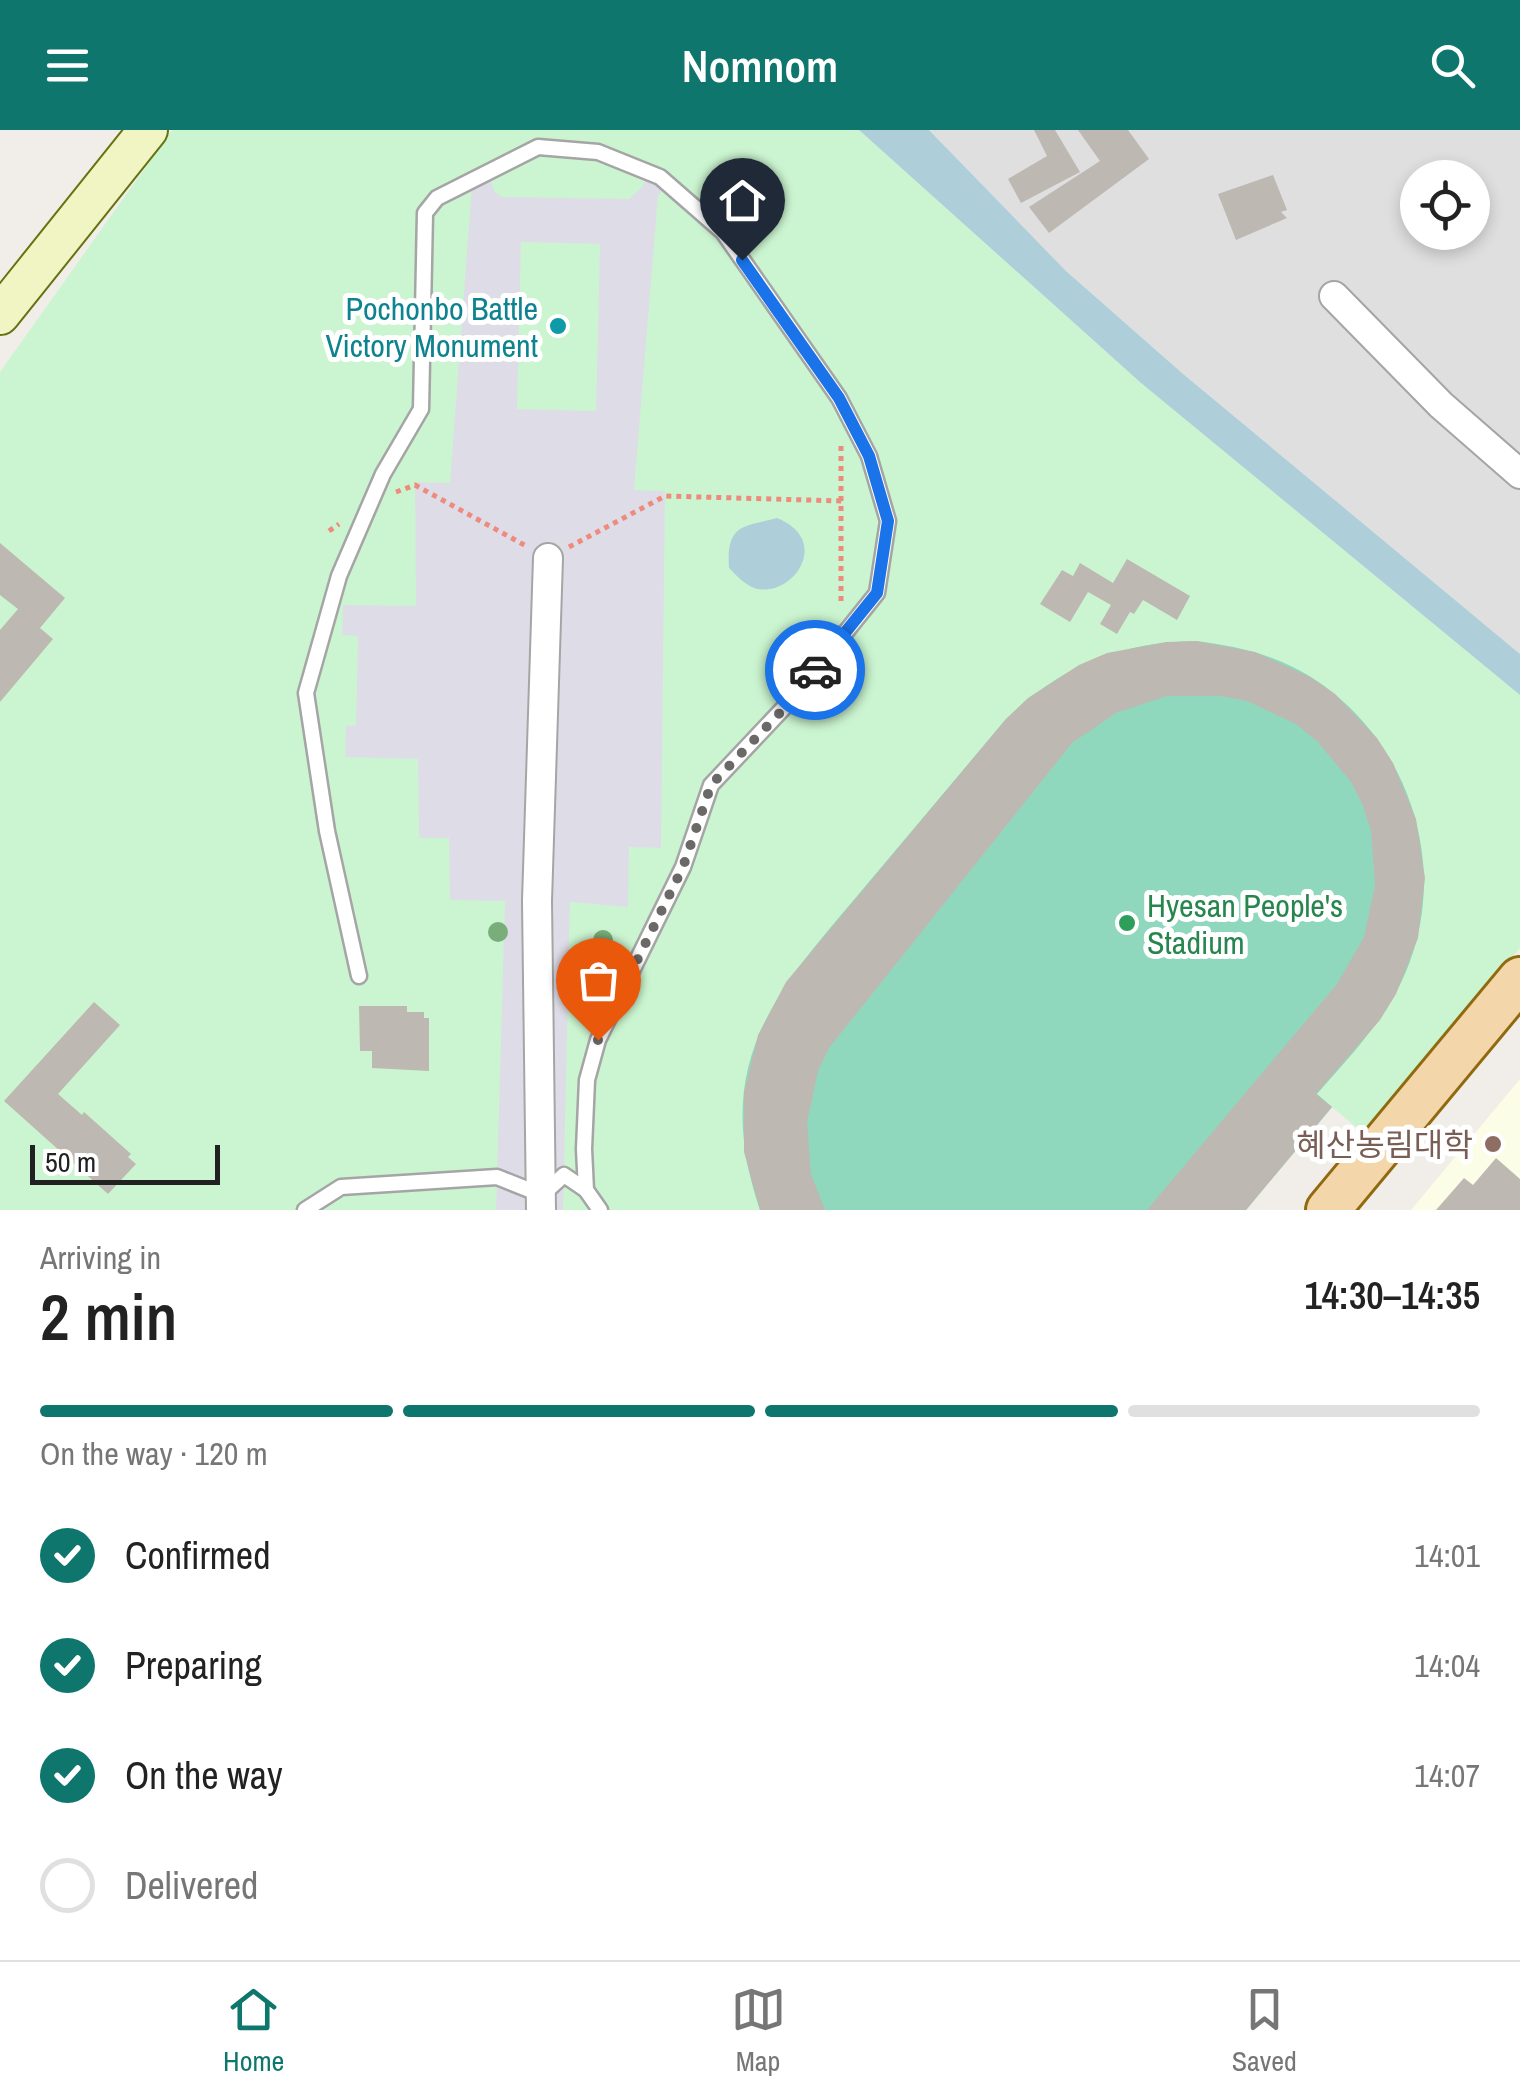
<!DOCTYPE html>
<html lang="en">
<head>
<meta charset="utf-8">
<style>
	:root { --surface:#fff; --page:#f6f6f6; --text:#222; --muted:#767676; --line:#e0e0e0; --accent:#0f766e }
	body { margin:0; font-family:"Archivo Narrow","Noto Sans KR",sans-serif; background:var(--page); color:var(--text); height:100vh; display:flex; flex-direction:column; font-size:38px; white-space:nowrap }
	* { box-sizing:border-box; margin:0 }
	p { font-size:32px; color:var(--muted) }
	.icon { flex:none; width:55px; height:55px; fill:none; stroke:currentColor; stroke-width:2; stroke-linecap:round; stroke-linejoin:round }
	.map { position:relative; height:1080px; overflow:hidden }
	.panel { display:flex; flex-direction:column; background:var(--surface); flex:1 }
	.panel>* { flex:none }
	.fabs { position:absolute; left:1400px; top:30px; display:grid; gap:20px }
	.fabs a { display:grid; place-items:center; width:90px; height:90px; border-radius:50%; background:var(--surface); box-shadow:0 5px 15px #0003; font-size:50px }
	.scale { position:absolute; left:30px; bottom:25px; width:190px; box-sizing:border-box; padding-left:10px; border:5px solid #212121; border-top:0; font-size:28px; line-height:35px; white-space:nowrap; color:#212121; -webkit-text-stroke:8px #fff; paint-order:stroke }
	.pin { position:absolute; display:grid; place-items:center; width:85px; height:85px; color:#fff; margin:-102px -42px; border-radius:50% 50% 50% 0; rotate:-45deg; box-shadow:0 0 10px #0007 }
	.pin .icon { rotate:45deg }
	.courier { position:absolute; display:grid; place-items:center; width:100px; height:100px; margin:-50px; border:8px solid #1a73e8; border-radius:50%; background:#fff; color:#222; box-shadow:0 2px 12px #0007 }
	.head em { font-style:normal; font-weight:600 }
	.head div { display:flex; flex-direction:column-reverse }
	.head { display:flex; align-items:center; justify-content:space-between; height:170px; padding:0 40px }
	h1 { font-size:65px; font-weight:600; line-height:75px }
	.bar { display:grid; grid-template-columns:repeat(4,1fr); gap:15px 10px; align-content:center; height:120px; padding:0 40px }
	.bar i { height:12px; border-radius:8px; background:var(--line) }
	.bar .active { background:var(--accent) }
	.bar p { grid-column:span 4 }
	ol { padding:0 40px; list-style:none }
	li { display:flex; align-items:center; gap:30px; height:110px }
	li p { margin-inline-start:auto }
	li .icon { padding:10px; border-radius:50%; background:var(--accent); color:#fff; stroke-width:4 }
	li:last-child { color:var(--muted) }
	li i { width:55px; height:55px; border:5px solid var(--line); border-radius:50% }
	header { display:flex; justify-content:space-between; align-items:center; height:130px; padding:0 40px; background:var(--accent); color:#fff; font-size:45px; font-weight:600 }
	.dock { display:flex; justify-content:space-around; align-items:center; height:140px; border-top:2px solid var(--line); background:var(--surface); font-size:28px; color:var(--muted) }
	.dock a { display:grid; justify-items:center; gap:5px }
	.dock .active { color:var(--accent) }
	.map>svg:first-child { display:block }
</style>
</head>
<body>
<header><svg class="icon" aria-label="menu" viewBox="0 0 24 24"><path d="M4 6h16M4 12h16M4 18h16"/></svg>Nomnom<svg class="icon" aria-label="search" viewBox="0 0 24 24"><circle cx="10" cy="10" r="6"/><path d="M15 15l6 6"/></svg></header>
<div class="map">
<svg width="1520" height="1080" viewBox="0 0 1520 1080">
	<rect width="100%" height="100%" fill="#f1eee9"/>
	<!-- residential -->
	<path fill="#dfdfdf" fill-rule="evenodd" d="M929,0H1520V524L1182,243L1066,141ZM1418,48H1472V102H1418Z"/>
	<!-- education -->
	<polygon fill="#fcfde6" points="1520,949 1520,1080 1411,1080"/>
	<!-- park -->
	<polygon fill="#cbf5d0" points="172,0 859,0 1141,253 1520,565 1520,818 1363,1003 1332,977 1246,1080 0,1080 0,242"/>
	<!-- pitch -->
	<path fill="#8fd8bd" d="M1196,511C1237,516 1276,525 1311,547C1406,607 1449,729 1409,834C1390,885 1352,924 1317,964L1332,977L1246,1080H760C709,930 777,861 868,753C914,698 960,644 1006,589C1061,536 1121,512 1196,511Z"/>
	<!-- plaza -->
	<path fill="#dedde7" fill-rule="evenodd" d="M488,44L495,62L502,67L629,69L643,56L646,47L665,57L658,66L634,360L665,361L661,718L629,717L628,777L570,772L563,1080H496L505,771L450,770L449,708H419L418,629L345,627L346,596L356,595L358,506L342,505L343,475L416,476L415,352L450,353L472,54ZM521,112L600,114L596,281L517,279Z"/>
	<!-- water -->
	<g fill="#aecfda">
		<polygon points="859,0 929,0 1066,141 1182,243 1520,524 1520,565 1141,253"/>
		<path d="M777,388C834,411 791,470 754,458C744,454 737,446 729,438C726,393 744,397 777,388Z"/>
	</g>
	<!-- building -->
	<g fill="#beb8b2">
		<polygon points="1034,0 1055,0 1080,42 1021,73 1008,49 1047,26"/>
		<polygon points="1078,0 1128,0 1149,29 1049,103 1029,77 1100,31"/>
		<polygon points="1273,45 1287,80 1281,82 1287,88 1236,110 1218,64"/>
		<polygon points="0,413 65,468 40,498 53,509 0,572 0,500 18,479 0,465"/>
		<polygon points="1127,429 1190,466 1177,490 1143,470 1134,484 1130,482 1117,504 1100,494 1111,475 1088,462 1070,492 1040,474 1062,440 1073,446 1080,433 1113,453"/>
		<polygon points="1196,511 1255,522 1310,547 1335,564 1377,608 1393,633 1416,689 1425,748 1418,808 1396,864 1380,890 1316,964 1332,977 1246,1080 1147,1080 1337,854 1364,807 1375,755 1371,701 1363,676 1351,652 1317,611 1296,594 1247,571 1221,566 1167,566 1116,583 1072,613 829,918 818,941 807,992 811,1044 825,1080 760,1080 744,1022 744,963 758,905 786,852 1006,589 1028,568 1079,535 1107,523 1166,512"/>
		<polygon points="94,872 120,895 58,964 82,985 84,982 131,1024 128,1027 136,1034 108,1064 4,971"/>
		<polygon points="359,876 407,876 407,882 424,882 424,888 429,888 429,941 372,938 372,921 360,921"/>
		<polygon points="1496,1028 1520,1049 1520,1080 1436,1080 1464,1048 1473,1055"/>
	</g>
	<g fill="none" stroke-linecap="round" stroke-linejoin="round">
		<!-- lane casing -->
		<g stroke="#a5a5a5" stroke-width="19">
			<g id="lane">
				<polyline points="359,846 327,701 306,563 339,446 383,344 421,279 425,83 437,68 538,17 598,22 660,47 723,102 839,268 869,326 888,391 877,463 794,567 711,655 683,737 598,910 587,950 584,1019 586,1060 600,1080"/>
				<polyline points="305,1080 341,1057 497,1047 542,1065 564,1045 586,1060"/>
			</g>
		</g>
		<!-- street casing -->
		<g stroke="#a5a5a5" stroke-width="32">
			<g id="street">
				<polyline points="1334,166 1441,275 1520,344"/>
				<polyline points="541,1080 537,771 548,428"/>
			</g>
		</g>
		<!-- secondary casing -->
		<g stroke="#65720f" stroke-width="42">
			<polyline id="secondary" points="0,185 148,0"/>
		</g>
		<!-- primary casing -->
		<g stroke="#91690e" stroke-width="48">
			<polyline id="primary" points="1328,1080 1520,849"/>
		</g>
		<!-- path -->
		<g stroke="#ee8b7d" stroke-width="5" stroke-dasharray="5 5" stroke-linecap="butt">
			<polyline points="841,316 841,475"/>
			<polyline points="396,362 415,355 528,417"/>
			<polyline points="329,401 339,394"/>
			<polyline points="569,417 665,366 843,371"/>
		</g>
		<!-- lane -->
		<use href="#lane" stroke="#fff" stroke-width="14"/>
		<!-- street -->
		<use href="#street" stroke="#fff" stroke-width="28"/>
		<!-- secondary -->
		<use href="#secondary" stroke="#f1f5c3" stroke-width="38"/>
		<!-- primary -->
		<use href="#primary" stroke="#f4d6ab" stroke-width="42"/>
	</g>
	<!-- trees -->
	<g fill="#79ae7b">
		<circle cx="498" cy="802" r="10"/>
		<circle cx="603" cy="810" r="10"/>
	</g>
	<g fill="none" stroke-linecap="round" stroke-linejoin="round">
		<!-- done -->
		<polyline stroke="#6a6967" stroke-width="10" stroke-dasharray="0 18" points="598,910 683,737 711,655 794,568 815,540"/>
		<!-- route -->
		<polyline stroke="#1a73e8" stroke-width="12" points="742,130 839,268 869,326 888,391 877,463 815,540"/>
	</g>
	<!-- markers -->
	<circle fill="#0f9aa8" stroke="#fff" stroke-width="4" cx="558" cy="196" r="10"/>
	<circle fill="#2e9e5b" stroke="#fff" stroke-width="4" cx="1127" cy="793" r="10"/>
	<circle fill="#8d6e63" stroke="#fff" stroke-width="4" cx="1493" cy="1014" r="10"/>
	<g text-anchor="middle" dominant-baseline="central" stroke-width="10" stroke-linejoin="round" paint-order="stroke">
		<!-- culture labels -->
		<g font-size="32" fill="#0d838f" stroke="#fff" text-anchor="end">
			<text x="538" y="178">Pochonbo Battle<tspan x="538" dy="37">Victory Monument</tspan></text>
		</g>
		<!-- leisure labels -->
		<g font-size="32" fill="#27864d" stroke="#fff" text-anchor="start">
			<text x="1147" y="775">Hyesan People's<tspan x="1147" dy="37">Stadium</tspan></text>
		</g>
		<!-- education labels -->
		<g font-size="32" fill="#785e54" stroke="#fff" text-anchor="end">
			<text x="1473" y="1014">혜산농림대학</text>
		</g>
	</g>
</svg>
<div class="fabs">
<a><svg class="icon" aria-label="locate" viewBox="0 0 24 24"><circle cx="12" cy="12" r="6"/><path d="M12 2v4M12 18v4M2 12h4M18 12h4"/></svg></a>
</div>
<div class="scale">50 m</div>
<div class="pin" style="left:598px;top:910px;background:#ea580c"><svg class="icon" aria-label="bag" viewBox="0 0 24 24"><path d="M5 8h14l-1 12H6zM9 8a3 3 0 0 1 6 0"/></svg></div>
<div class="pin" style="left:742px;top:130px;background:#1f2937"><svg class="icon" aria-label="home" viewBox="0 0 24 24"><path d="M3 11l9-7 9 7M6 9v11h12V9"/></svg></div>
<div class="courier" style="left:815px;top:540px"><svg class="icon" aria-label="car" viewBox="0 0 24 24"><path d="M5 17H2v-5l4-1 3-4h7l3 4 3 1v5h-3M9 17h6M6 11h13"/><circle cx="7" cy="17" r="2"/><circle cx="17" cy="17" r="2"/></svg></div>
</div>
<section class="panel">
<div class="head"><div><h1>2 min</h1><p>Arriving in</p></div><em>14:30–14:35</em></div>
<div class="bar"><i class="active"></i><i class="active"></i><i class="active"></i><i></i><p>On the way · 120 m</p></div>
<ol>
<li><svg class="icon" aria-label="check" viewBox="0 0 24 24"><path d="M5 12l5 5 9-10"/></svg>Confirmed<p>14:01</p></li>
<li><svg class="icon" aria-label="check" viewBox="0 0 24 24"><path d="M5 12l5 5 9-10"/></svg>Preparing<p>14:04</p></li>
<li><svg class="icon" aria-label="check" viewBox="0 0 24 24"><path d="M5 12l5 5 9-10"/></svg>On the way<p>14:07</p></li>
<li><i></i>Delivered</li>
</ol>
</section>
<nav class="dock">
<a class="active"><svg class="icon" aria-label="home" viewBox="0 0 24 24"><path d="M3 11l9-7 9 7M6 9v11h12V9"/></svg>Home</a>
<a><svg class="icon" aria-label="map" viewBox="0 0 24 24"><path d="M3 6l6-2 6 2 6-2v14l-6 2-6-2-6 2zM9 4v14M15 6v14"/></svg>Map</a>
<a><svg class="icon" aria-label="saved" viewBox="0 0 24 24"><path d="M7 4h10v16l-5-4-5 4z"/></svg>Saved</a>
</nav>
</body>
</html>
